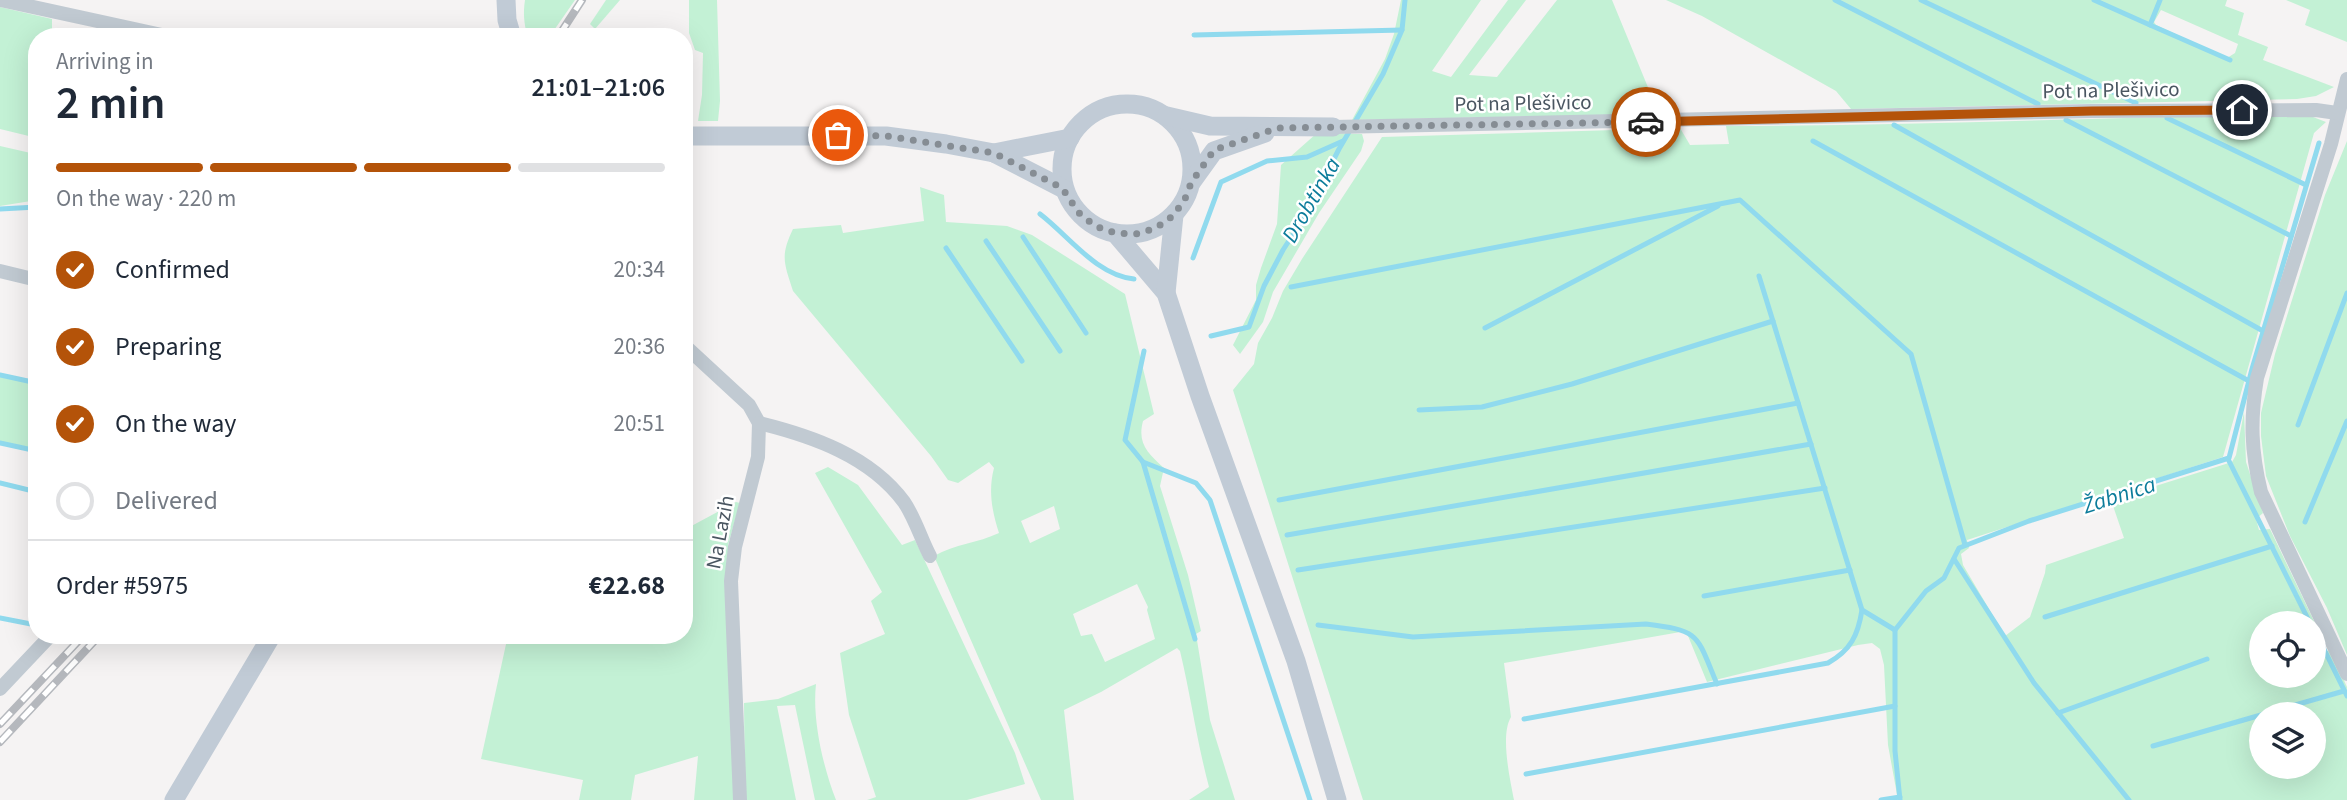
<!DOCTYPE html>
<html lang="en">
<head>
<meta charset="utf-8">
<style>
	:root { --surface:#fff; --page:#f6f6f7; --text:#1f2937; --muted:#747a83; --line:#e0e1e3; --accent:#b45309 }
	body { margin:0; font-family:"Source Sans 3",sans-serif; background:var(--page); color:var(--text); height:100vh; display:flex; flex-direction:column; font-size:26px; white-space:nowrap }
	* { box-sizing:border-box; margin:0 }
	p { font-size:23px; color:var(--muted) }
	.icon { flex:none; width:38px; height:38px; fill:none; stroke:currentColor; stroke-width:2; stroke-linecap:round; stroke-linejoin:round }
	.map { position:relative; flex:1; overflow:hidden }
	.sheet { position:absolute; left:28px; top:28px; width:665px; height:616px; display:flex; flex-direction:column; background:var(--surface); border-radius:28px; box-shadow:0 7px 28px #0002 }
	.sheet>* { flex:none }
	.tools { position:absolute; left:2249px; top:611px; display:grid; gap:14px }
	.tools a { display:grid; place-items:center; width:77px; height:77px; border-radius:50%; background:var(--surface); box-shadow:0 7px 28px #0002; font-size:35px }
	.pin { position:absolute; display:grid; place-items:center; width:60px; height:60px; color:#fff; margin:-30px; border:4px solid #fff; border-radius:50%; box-shadow:0 2px 7px #0007 }
	.courier { position:absolute; display:grid; place-items:center; width:70px; height:70px; margin:-35px; border:5px solid #b45309; border-radius:50%; background:#fff; color:#222; box-shadow:0 2px 9px #0007 }
	.head em { font-style:normal; font-weight:600 }
	.head div { display:flex; flex-direction:column-reverse }
	.head { display:flex; align-items:center; justify-content:space-between; height:119px; padding:0 28px }
	h1 { font-size:46px; font-weight:600; line-height:52px }
	.bar { display:grid; grid-template-columns:repeat(4,1fr); gap:10px 7px; align-content:center; height:84px; padding:0 28px }
	.bar i { height:9px; border-radius:5px; background:var(--line) }
	.bar .active { background:var(--accent) }
	.bar p { grid-column:span 4 }
	.line { display:flex; align-items:center; gap:18px; padding:0 28px; border-top:2px solid var(--line) }
	.line div { flex:1 }
	ol { padding:0 28px; list-style:none }
	li { display:flex; align-items:center; gap:21px; height:77px }
	li p { margin-inline-start:auto }
	li .icon { padding:7px; border-radius:50%; background:var(--accent); color:#fff; stroke-width:4 }
	li:last-child { color:var(--muted) }
	li i { width:38px; height:38px; border:4px solid var(--line); border-radius:50% }
	.map>svg:first-child { display:block }
</style>
</head>
<body>
<div class="map">
<svg width="2347" height="800" viewBox="0 0 2347 800">
	<rect width="100%" height="100%" fill="#f5f3f3"/>
	<!-- green -->
	<g fill="#c3f1d5" fill-rule="evenodd">
		<path d="M525,0H575L550,36L540,28L533,37L527,35C524,22 523,13 525,0Z"/>
		<polygon points="606,0 620,0 595,29 590,24"/>
		<polygon points="689,0 717,0 720,101 718,121 698,121 702,95 703,53 695,50 689,33"/>
		<polygon points="1401,0 1481,0 1432,71 1451,77 1508,0 1526,0 1469,75 1497,77 1557,0 1612,0 1659,114 1352,120 1385,59 1394,34"/>
		<path d="M1666,0H2227L2225,6L2244,13L2238,35L2268,47L2263,60L2334,87L2316,96L2297,99L1851,109L1836,91L1702,16ZM2161,10L2238,44L2235,53L2227,58L2156,25L2154,22Z"/>
		<polygon points="2286,0 2347,0 2347,42 2305,25 2310,10"/>
		<polygon points="0,7 52,19 52,37 37,37 37,138 0,129"/>
		<path d="M2222,116L2313,117L2326,122L2314,133L2223,457L1967,540L1969,548L1961,554L1963,565L2005,636L2030,617L2045,573L2046,565L2124,538L2111,500L2232,462L2236,455L2244,412L2246,462L2263,513L2256,519L2259,530L2270,529L2324,642L2318,646L2323,653L2330,650L2347,687V800H1898L1888,745L1884,665L1880,649L1872,643L1858,645L1707,682L1686,631L1504,663L1511,717C1500,735 1510,779 1514,800H1363L1233,390L1254,364L1258,343L1272,318L1283,291L1302,259L1382,137L1680,128L1690,145L1729,144L1726,126C1891,126 2056,119 2222,116ZM2261,623H2314V676H2261ZM2261,714H2314V766H2261Z"/>
		<polygon points="1317,133 1362,134 1364,141 1361,151 1319,213 1273,292 1263,322 1240,354 1233,345 1256,300 1256,285 1261,268 1277,224 1281,165"/>
		<polygon points="2347,141 2347,655 2327,608 2290,536 2266,476 2261,436 2261,413 2275,354 2325,195"/>
		<polygon points="0,146 35,154 37,147 37,200 0,206"/>
		<path d="M920,187L944,195L946,222L1007,226L1032,235L1125,294L1154,414L1143,421C1137,444 1148,453 1164,468L1160,486L1188,575L1201,631L1196,634L1210,720L1235,800H1189L1209,787C1197,742 1191,697 1180,651L1177,648L1101,692L1064,710L1074,800H1041L934,556C955,544 978,543 999,533C992,511 988,491 994,468L989,462L958,483L948,480L931,456L793,291C784,263 780,256 793,229L841,225L843,233L924,221ZM1054,506L1060,529L1030,543L1021,521ZM1137,584L1148,607L1147,610L1155,639L1105,662L1092,634L1081,636L1073,614Z"/>
		<polygon points="0,375 37,384 37,453 0,444"/>
		<polygon points="828,467 858,485 902,545 915,540 1015,753 1025,784 967,800 867,800 876,797 849,715 840,653 885,634 871,601 882,592 815,473"/>
		<polygon points="736,502 740,503 728,545 734,800 694,800 698,756 635,775 631,800 579,800 583,780 481,759 508,635 684,635 684,530"/>
		<path d="M816,684C812,719 823,767 836,800H815L795,705L777,706L796,800H745L744,703L778,699Z"/>
	</g>
	<g fill="none" stroke-linecap="round" stroke-linejoin="round">
		<!-- stream -->
		<g stroke="#90daee" stroke-width="5">
			<polyline points="1835,0 2038,104"/>
			<polyline points="1921,0 2136,103"/>
			<polyline points="2094,0 2150,25"/>
			<polyline points="2160,0 2150,25 2230,60"/>
			<polyline points="1194,35 1402,30"/>
			<polyline points="2167,118 2306,185"/>
			<polyline points="2066,120 2291,236"/>
			<polyline points="1894,125 2263,331"/>
			<polyline points="1813,141 2249,381"/>
			<polyline points="0,209 37,207"/>
			<path d="M1040,214C1069,236 1096,275 1134,279"/>
			<polyline points="1023,237 1086,333"/>
			<polyline points="986,241 1060,351"/>
			<polyline points="946,248 1022,361"/>
			<polyline points="1193,258 1221,182 1267,161 1307,157 1343,141"/>
			<polyline points="1759,276 1862,610 1895,630"/>
			<polyline points="1291,287 1740,200 1911,354 1965,545"/>
			<polyline points="1485,328 1718,206"/>
			<polyline points="1211,336 1249,327 1264,286 1283,250 1306,214 1339,149 1383,74 1402,30 1405,0"/>
			<polyline points="1144,351 1125,440 1143,462 1195,639"/>
			<polyline points="0,375 37,383"/>
			<polyline points="1419,410 1482,407 1572,384 1773,321"/>
			<polyline points="2298,425 2347,293"/>
			<polyline points="0,443 37,451"/>
			<polyline points="2228,459 2310,623"/>
			<polyline points="1143,462 1196,483 1210,500 1310,800"/>
			<polyline points="0,483 37,492"/>
			<polyline points="1279,500 1798,403"/>
			<polyline points="2305,522 2347,421"/>
			<polyline points="1287,535 1811,444"/>
			<polyline points="1954,559 2034,683 2129,800"/>
			<polyline points="1298,570 1825,488"/>
			<polyline points="1704,596 1850,570"/>
			<polyline points="2045,617 2272,546"/>
			<polyline points="0,618 31,624"/>
			<path d="M1318,625L1413,637L1646,624C1701,631 1696,634 1717,684"/>
			<polyline points="2314,629 2347,696"/>
			<polyline points="2058,713 2207,659"/>
			<polyline points="2264,714 2344,691"/>
			<path d="M1524,719L1828,663C1851,650 1858,635 1862,610"/>
			<polyline points="2153,746 2261,715"/>
			<polyline points="1526,774 1895,706"/>
			<polyline points="1881,800 1900,797"/>
			<polyline points="1900,800 1895,751 1895,630 1926,591 1944,578 1959,548 2029,521 2229,458 2252,369 2319,143"/>
		</g>
		<!-- minor -->
		<g stroke="#c1cad2" stroke-width="14">
			<polyline points="1,0 171,37"/>
			<path d="M2347,79L2331,144L2257,378C2250,420 2251,451 2261,492L2347,674"/>
			<polyline points="1333,127 2092,111 2316,110 2337,113"/>
			<polyline points="0,271 37,280"/>
			<polyline points="684,345 749,405 759,423 758,457 735,547 731,581 740,800"/>
			<path d="M759,423C812,436 870,456 904,502C915,518 921,539 930,556"/>
			<polyline points="0,689 51,635"/>
		</g>
		<!-- secondary -->
		<g stroke="#c1cbd6" stroke-width="19">
			<polyline points="506,0 507,20 512,37"/>
			<circle cx="1127" cy="169" r="65"/>
			<polyline points="1167,116 1210,126 1333,127"/>
			<polyline points="684,136 886,136 946,144 994,153 1062,188"/>
			<polyline points="994,153 1070,138"/>
			<polyline points="1191,183 1214,151 1265,133"/>
			<polyline points="1115,233 1166,293 1200,396 1296,661 1337,800"/>
			<polyline points="1166,293 1174,215"/>
			<polyline points="174,800 272,635"/>
		</g>
		<!-- rail casing -->
		<g stroke="#b5b8bd" stroke-width="8">
			<g id="rail">
				<polyline points="558,37 582,0"/>
				<polyline points="0,724 84,635"/>
				<polyline points="0,742 100,635"/>
			</g>
		</g>
		<!-- rail -->
		<use href="#rail" stroke="#fff" stroke-width="5" stroke-dasharray="16" stroke-linecap="butt"/>
	</g>
	<g fill="none" stroke-linecap="round" stroke-linejoin="round">
		<!-- done -->
		<polyline stroke="#868d94" stroke-width="7" stroke-dasharray="0 12.6" points="838,135 886,136 994,153 1062,188 1079,213 1095,226 1115,233 1136,234 1156,228 1174,215 1186,197 1191,183 1214,150 1278,128 1646,122"/>
		<!-- route -->
		<polyline stroke="#b45309" stroke-width="9" points="1646,122 2092,111 2242,110"/>
	</g>
	<g text-anchor="middle" dominant-baseline="central" stroke-width="5" stroke-linejoin="round" paint-order="stroke">
		<!-- street labels -->
		<g font-size="21" fill="#4a5661" stroke="#fff">
			<text transform="translate(2111 90) rotate(-1)">Pot na Plešivico</text>
			<text transform="translate(1523 103) rotate(-1)">Pot na Plešivico</text>
			<text transform="translate(720 532) rotate(-79)">Na Lazih</text>
		</g>
		<!-- water labels -->
		<g font-size="23" font-style="italic" fill="#0c7c9b" stroke="#fff">
			<text transform="translate(1311 200) rotate(-60)">Drobtinka</text>
			<text transform="translate(2119 495) rotate(-18)">Žabnica</text>
		</g>
	</g>
</svg>
<div class="tools">
<a><svg class="icon" aria-label="locate" viewBox="0 0 24 24"><circle cx="12" cy="12" r="6"/><path d="M12 2v4M12 18v4M2 12h4M18 12h4"/></svg></a>
<a><svg class="icon" aria-label="layers" viewBox="0 0 24 24"><path d="M12 4l9 5-9 5-9-5zM3 14l9 5 9-5"/></svg></a>
</div>
<div class="pin" style="left:838px;top:135px;background:#ea580c"><svg class="icon" aria-label="bag" viewBox="0 0 24 24"><path d="M5 8h14l-1 12H6zM9 8a3 3 0 0 1 6 0"/></svg></div>
<div class="pin" style="left:2242px;top:110px;background:#1f2937"><svg class="icon" aria-label="home" viewBox="0 0 24 24"><path d="M3 11l9-7 9 7M6 9v11h12V9"/></svg></div>
<div class="courier" style="left:1646px;top:122px"><svg class="icon" aria-label="car" viewBox="0 0 24 24"><path d="M5 17H2v-5l4-1 3-4h7l3 4 3 1v5h-3M9 17h6M6 11h13"/><circle cx="7" cy="17" r="2"/><circle cx="17" cy="17" r="2"/></svg></div>
<section class="sheet">
<div class="head"><div><h1>2 min</h1><p>Arriving in</p></div><em>21:01–21:06</em></div>
<div class="bar"><i class="active"></i><i class="active"></i><i class="active"></i><i></i><p>On the way · 220 m</p></div>
<ol>
<li><svg class="icon" aria-label="check" viewBox="0 0 24 24"><path d="M5 12l5 5 9-10"/></svg>Confirmed<p>20:34</p></li>
<li><svg class="icon" aria-label="check" viewBox="0 0 24 24"><path d="M5 12l5 5 9-10"/></svg>Preparing<p>20:36</p></li>
<li><svg class="icon" aria-label="check" viewBox="0 0 24 24"><path d="M5 12l5 5 9-10"/></svg>On the way<p>20:51</p></li>
<li><i></i>Delivered</li>
</ol>
<div class="line" style="height:91px"><div>Order #5975</div><b>€22.68</b></div>
</section>
</div>
</body>
</html>
